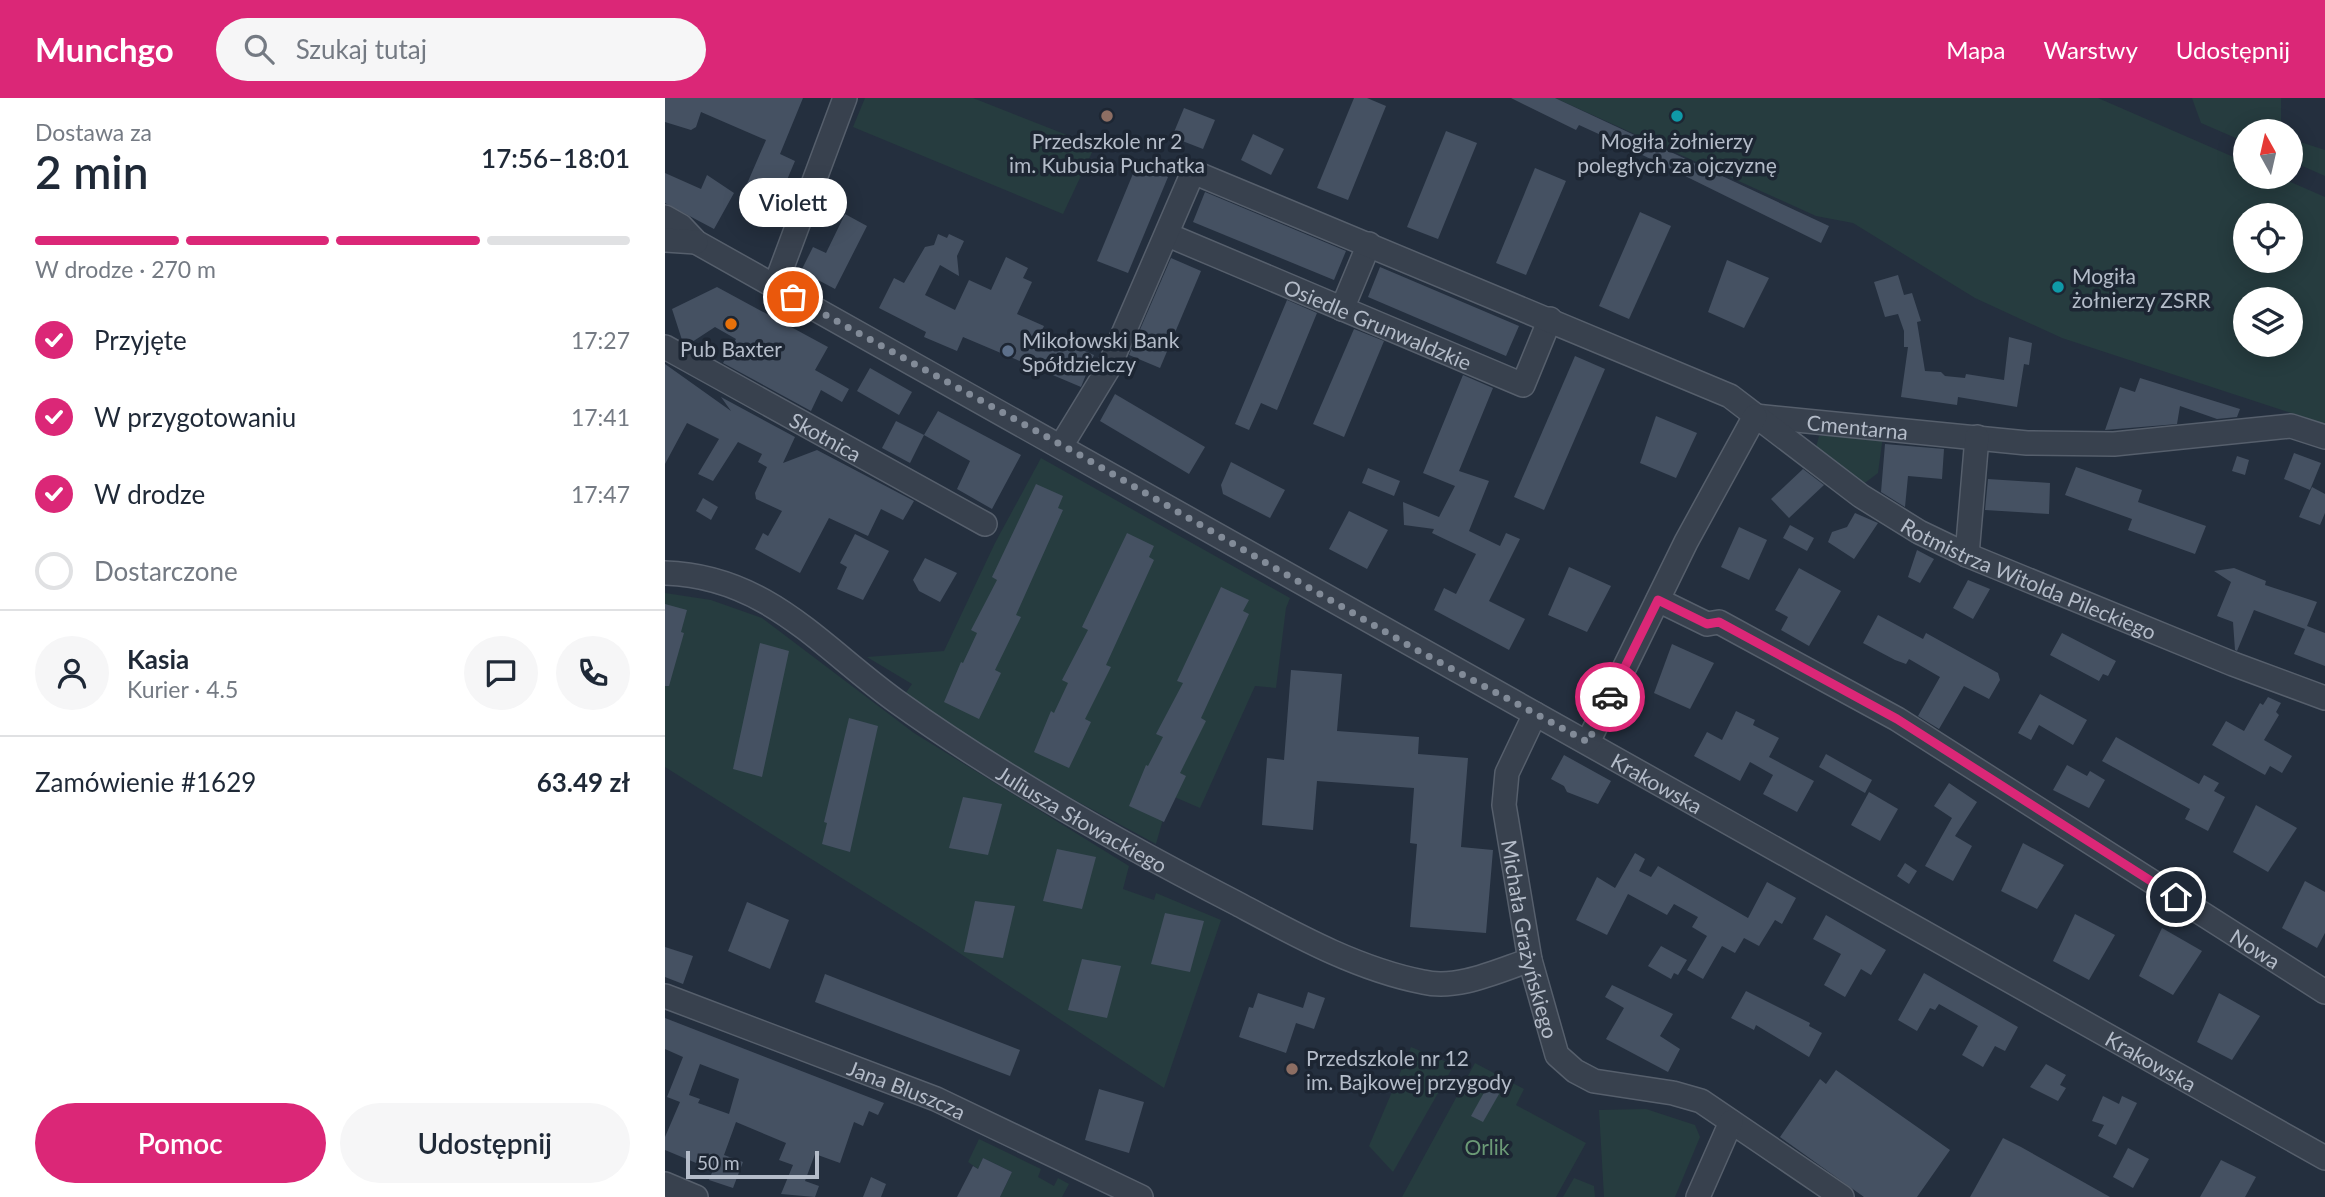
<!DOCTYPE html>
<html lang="pl">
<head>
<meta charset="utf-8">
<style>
	:root { --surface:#fff; --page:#f6f6f7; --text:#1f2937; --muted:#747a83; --line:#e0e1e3; --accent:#db2777 }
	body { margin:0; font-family:Lato,sans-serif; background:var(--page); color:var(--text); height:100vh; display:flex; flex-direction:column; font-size:26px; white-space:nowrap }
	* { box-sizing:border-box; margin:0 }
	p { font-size:23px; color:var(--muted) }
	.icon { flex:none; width:38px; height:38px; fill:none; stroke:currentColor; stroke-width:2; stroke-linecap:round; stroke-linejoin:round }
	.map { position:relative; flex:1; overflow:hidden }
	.panel { display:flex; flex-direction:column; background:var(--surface); width:665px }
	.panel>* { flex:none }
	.needle { width:46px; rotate:352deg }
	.tools { position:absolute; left:1568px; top:21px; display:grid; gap:14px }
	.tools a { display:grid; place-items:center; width:70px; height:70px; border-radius:50%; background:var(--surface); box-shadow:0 4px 18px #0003; font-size:35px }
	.scale { position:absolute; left:21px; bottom:18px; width:133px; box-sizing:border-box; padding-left:7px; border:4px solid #b4bcc9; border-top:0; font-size:19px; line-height:24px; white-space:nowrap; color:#b4bcc9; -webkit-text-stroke:5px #1d2633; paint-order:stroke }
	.pin { position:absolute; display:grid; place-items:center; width:60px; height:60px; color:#fff; margin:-30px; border:4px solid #fff; border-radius:50%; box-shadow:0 2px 7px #0007 }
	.courier { position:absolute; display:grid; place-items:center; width:70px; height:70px; margin:-35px; border:5px solid #db2777; border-radius:50%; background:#fff; color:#222; box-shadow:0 2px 9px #0007 }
	.bubble { position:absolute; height:49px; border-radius:24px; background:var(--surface); box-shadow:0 4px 18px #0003; font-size:23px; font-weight:600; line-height:49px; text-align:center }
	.headline em { font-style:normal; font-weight:600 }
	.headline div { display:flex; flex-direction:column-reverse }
	.headline { display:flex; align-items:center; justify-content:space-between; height:119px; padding:0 35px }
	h1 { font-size:46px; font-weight:600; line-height:52px }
	.bar { display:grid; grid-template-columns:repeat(4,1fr); gap:10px 7px; align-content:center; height:84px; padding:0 35px }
	.bar i { height:9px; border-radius:5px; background:var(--line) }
	.bar .active { background:var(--accent) }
	.bar p { grid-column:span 4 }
	.line { display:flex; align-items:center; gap:18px; padding:0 35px; border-top:2px solid var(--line) }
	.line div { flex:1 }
	.round { display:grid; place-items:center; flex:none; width:74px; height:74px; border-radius:37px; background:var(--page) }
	ol { padding:0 35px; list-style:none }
	li { display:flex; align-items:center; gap:21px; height:77px }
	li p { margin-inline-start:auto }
	li .icon { padding:7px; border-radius:50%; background:var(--accent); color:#fff; stroke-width:4 }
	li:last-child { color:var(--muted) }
	li i { width:38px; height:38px; border:4px solid var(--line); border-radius:50% }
	.action { display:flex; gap:14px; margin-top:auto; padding:14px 35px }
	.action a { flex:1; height:80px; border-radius:42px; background:var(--accent); color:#fff; font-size:28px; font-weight:600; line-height:80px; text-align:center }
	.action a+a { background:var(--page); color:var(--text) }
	header { display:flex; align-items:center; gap:42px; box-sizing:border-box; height:98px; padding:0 35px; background:var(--accent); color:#fff }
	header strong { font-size:33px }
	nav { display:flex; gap:38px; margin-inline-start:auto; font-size:24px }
	.search { width:490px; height:63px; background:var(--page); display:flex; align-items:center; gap:18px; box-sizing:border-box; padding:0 24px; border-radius:38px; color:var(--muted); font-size:26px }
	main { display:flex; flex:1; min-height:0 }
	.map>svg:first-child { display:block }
</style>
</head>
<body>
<header>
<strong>Munchgo</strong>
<div class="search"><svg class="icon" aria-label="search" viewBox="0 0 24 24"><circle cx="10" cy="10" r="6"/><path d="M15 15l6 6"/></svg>Szukaj tutaj</div>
<nav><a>Mapa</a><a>Warstwy</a><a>Udostępnij</a></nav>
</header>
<main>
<section class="panel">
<div class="headline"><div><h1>2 min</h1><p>Dostawa za</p></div><em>17:56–18:01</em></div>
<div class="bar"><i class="active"></i><i class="active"></i><i class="active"></i><i></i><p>W drodze · 270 m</p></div>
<ol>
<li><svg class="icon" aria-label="check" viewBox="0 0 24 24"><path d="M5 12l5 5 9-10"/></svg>Przyjęte<p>17:27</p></li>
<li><svg class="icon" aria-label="check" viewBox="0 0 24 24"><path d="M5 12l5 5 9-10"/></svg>W przygotowaniu<p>17:41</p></li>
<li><svg class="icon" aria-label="check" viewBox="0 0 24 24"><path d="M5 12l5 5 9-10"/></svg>W drodze<p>17:47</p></li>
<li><i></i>Dostarczone</li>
</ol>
<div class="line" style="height:126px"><a class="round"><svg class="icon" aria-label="person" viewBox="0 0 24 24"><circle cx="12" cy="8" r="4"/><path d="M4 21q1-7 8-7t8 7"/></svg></a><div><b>Kasia</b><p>Kurier · 4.5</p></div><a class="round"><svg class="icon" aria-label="chat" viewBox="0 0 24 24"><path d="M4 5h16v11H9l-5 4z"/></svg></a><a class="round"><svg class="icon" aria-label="phone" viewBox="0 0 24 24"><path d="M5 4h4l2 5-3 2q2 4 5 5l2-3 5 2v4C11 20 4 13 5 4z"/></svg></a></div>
<div class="line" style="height:91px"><div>Zamówienie #1629</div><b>63.49 zł</b></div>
<div class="action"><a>Pomoc</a><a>Udostępnij</a></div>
</section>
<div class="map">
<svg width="1660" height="1099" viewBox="0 0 1660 1099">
	<rect width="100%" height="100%" fill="#242f3e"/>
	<!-- green -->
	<g fill="#263c3f" fill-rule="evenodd">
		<polygon points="200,0 308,0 430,48 398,116 188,29"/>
		<path d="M890,0H1433L1580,64V79H1614L1660,99V326L1397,240L1310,200L1188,125L1151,118ZM1580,117H1626V163H1580ZM1580,201H1626V247H1580Z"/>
		<polygon points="1527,0 1616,0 1616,33 1580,33 1580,44 1536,25"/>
		<polygon points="1626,41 1660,52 1660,78 1626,63"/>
		<polygon points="1154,338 1218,338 1213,375 1193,390 1150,353"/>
		<polygon points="376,360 625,500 621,510 611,590 590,588 535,710 505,697 491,746 343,666 238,599 247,586 202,559 279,553 330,445"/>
		<polygon points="0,495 46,502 97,520 249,635 464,768 458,791 489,802 491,795 556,822 499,990 261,833 0,669"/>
		<polygon points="746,949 789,967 728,1074 704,1048"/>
		<polygon points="810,965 859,991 851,1007 921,1045 891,1099 737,1099"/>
		<polygon points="981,1011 1030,1027 1035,1039 1010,1099 939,1099 934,1012"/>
		<polygon points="314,1041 376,1071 373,1079 389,1088 393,1080 404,1086 397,1099 335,1099 347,1074 318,1060 313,1071 303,1064"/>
		<polygon points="909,1080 929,1088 930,1099 898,1099"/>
	</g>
	<!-- building -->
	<g fill="#455162" fill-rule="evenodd">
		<polygon points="0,0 138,0 115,56 130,63 108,115 75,102 101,42 36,14 31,29 26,32 0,24"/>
		<polygon points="689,0 702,0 721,8 683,102 652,90"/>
		<polygon points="846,0 890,0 1164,128 1156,145 949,43 914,27 911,32"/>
		<polygon points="519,10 550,22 538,51 507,39"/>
		<polygon points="781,33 812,45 773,141 742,129"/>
		<polygon points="588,36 619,51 606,77 576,62"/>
		<polygon points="472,66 503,79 463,175 432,163"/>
		<polygon points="870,70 901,83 861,177 831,165"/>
		<polygon points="0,75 36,91 42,77 69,95 49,131 0,105"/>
		<polygon points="540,94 681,153 669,182 528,124"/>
		<polygon points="975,114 1006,128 964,221 934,208"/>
		<polygon points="180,116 202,128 170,191 136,173 148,149 161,155"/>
		<polygon points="273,136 282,140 284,136 299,143 292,158 294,178 275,167 260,197 290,212 304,182 326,192 341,159 363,170 358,180 367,184 352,216 379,228 373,241 400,252 403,246 429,257 416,289 298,239 292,253 259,239 261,234 214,210 229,180 239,185 260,149 269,147"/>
		<polygon points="506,160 536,173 495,270 464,257"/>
		<polygon points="1062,162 1104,180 1079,230 1043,214"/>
		<polygon points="715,169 854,228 841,258 703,199"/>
		<polygon points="1233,177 1239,197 1247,195 1256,223 1252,224 1260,273 1276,274 1280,278 1300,280 1301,276 1339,282 1344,239 1367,245 1364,267 1359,266 1352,309 1293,299 1292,307 1236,299 1243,249 1239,249 1239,233 1233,216 1220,219 1209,184"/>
		<polygon points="52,189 163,249 150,272 184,291 177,304 156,292 146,313 58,265 71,241 50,229 24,246 17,242 7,211"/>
		<polygon points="622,202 652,215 612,312 596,305 584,332 570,326"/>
		<polygon points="689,231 719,243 679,339 648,326"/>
		<polygon points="910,258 940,271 879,412 849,399"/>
		<polygon points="0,266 66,313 56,299 130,339 118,365 152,352 249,403 238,422 216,411 203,438 164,420 135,475 90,451 98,435 103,438 117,413 91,401 90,395 102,369 93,364 97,356 73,344 48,383 33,376 54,341 22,325 0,366"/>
		<polygon points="205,270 247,294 234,317 192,293"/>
		<polygon points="798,277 828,290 794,373 824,383 804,433 835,448 841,435 855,441 824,503 860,521 844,552 769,512 779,490 791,496 811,456 767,435 769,431 739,427 738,404 774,419 790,388 758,375"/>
		<polygon points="1475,280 1575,311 1572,319 1552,321 1515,308 1512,326 1440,332 1455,289 1470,294"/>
		<polygon points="450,296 540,349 524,376 435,323"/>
		<polygon points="273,313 356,357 327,411 292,391 305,363 259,337"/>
		<polygon points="991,318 1032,335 1011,380 975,365"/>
		<polygon points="231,323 259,337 245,365 217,350"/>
		<polygon points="1220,346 1279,351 1277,381 1243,378 1240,409 1216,394"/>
		<polygon points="1629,355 1656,365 1645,392 1619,381"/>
		<polygon points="1572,358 1584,362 1580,377 1567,373"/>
		<polygon points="566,364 620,392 605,420 558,396 556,387"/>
		<polygon points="1411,369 1477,392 1473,404 1541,428 1530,456 1463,432 1467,421 1400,397"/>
		<polygon points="703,370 735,383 729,398 697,385"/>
		<polygon points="1138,371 1159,387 1124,420 1106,401"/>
		<polygon points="1323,381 1385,385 1384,416 1320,412"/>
		<polygon points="371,386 398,398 393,410 398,412 351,517 356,519 330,572 336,575 314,621 279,604 296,564 298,565 312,535 306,532 332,482 327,479"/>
		<polygon points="1647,389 1660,396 1660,415 1655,427 1634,419"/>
		<polygon points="38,400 53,409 46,422 31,413"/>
		<polygon points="684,413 723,432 702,471 664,451"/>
		<polygon points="1190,415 1213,425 1189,461 1163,444 1167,434 1182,429"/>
		<polygon points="1125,427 1149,440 1142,453 1118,440"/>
		<polygon points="1074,429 1102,442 1084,482 1056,469"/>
		<polygon points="462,435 489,448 484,459 489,462 441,567 446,569 420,621 426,624 404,670 369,654 386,613 389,615 403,585 397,582 423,532 417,529"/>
		<polygon points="190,436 224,453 198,502 172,491 182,469 175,465"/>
		<polygon points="1252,452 1269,461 1255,485 1243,479"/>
		<polygon points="260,460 292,475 275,504 254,493 248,482"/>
		<polygon points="904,469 946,488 922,534 883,517"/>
		<polygon points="1134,470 1176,493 1144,548 1116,532 1123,519 1110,512"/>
		<polygon points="1569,470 1601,483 1600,487 1652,504 1642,528 1660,535 1660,568 1629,556 1640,531 1589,512 1572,553 1570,552 1568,524 1552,518 1566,484 1549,473"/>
		<polygon points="1303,482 1325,491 1308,521 1288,510"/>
		<polygon points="556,489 584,502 578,513 584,516 536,620 541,623 515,675 521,678 499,724 464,708 481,667 483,668 498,639 491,636 518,585 512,583"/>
		<polygon points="0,506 22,512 16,534 19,535 4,588 0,588"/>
		<polygon points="1213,517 1258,541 1261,535 1333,575 1335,582 1324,601 1299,588 1274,631 1253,618 1275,579 1244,561 1241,566 1230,562 1198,545"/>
		<polygon points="1397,535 1451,563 1443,578 1438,576 1434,583 1385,557"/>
		<polygon points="95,545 124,553 97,679 68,671"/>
		<polygon points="1007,546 1049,565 1025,611 989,595"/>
		<polygon points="626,572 677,576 672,633 754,639 753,656 803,660 796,749 828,752 821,835 745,829 752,746 745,745 749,690 652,683 648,732 597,727 602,660 619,662"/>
		<polygon points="1375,596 1422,622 1408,647 1374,627 1366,642 1353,635"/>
		<polygon points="1603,599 1616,605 1611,614 1614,617 1599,642 1627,658 1617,675 1605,668 1600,677 1547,647 1561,623 1579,633 1595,605 1598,607"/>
		<polygon points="1071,613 1090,622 1088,627 1114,640 1104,659 1149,683 1132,714 1098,696 1108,677 1085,664 1075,683 1029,658 1042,634 1057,642"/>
		<polygon points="184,620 213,628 185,754 157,746 162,725 159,724"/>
		<polygon points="1451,639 1534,686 1539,677 1554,685 1549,693 1560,699 1543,733 1520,721 1525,711 1437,663"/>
		<polygon points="1161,656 1207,682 1200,695 1154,669"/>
		<polygon points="899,657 946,683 933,706 902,694 899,688 886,681"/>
		<polygon points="1402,667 1422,678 1425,673 1440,682 1424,710 1388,692"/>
		<polygon points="1284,685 1312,704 1290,738 1307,748 1288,783 1260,768 1287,720 1269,708"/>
		<polygon points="1204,694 1233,711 1215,743 1186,727"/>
		<polygon points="298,699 337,706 323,757 284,750"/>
		<polygon points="1591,707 1632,730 1603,774 1568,754"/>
		<polygon points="1358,745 1399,767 1372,811 1336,793"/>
		<polygon points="392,751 431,759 417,811 378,803"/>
		<polygon points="970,755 980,761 974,773 986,779 993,768 1083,820 1102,784 1131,800 1117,826 1110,822 1094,848 1079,840 1070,855 1057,848 1038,881 1022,872 1042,838 1027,829 1033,819 1009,806 1002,817 963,796 942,837 911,822 932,779 950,790"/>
		<polygon points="1240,765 1252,773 1244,786 1232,778"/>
		<polygon points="1640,783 1660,794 1660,835 1652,850 1617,830"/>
		<polygon points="310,803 350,808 338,860 299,854"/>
		<polygon points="82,804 124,822 105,871 63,853"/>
		<polygon points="500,815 539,823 525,874 486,866"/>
		<polygon points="1410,816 1450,837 1424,882 1388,863"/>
		<polygon points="1161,817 1221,852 1206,877 1196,871 1180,899 1159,887 1176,856 1148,841"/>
		<polygon points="1497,830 1537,853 1508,897 1474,878"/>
		<polygon points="996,848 1022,862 1013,877 1009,875 1006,881 983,868"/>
		<polygon points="0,849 28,858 18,886 0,879"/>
		<polygon points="417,861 456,868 442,920 403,912"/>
		<polygon points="1259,875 1353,929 1340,953 1330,948 1318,969 1297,957 1313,928 1274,906 1270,912 1265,910 1252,933 1233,922"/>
		<polygon points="160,876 355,952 345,978 150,904"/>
		<polygon points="947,887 1008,916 995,938 1015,951 1003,974 941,941 959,910 940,899"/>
		<polygon points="1081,893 1145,925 1144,928 1157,935 1144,959 1091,927 1089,932 1066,920"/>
		<polygon points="643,894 660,900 649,931 631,925 621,955 574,939 584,909 588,910 593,895 638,910"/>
		<polygon points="1554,895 1595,918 1567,962 1532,944"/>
		<path d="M0,920L219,1005L213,1017L204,1013L198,1028L189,1024L175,1065L150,1056L140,1083L154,1088L150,1099L116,1096L128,1067L114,1062L121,1045L71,1024L59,1057L78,1064L68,1090L44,1082L48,1072L0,1052V1039L15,1004L2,999L18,959L0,951ZM35,966L74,981L64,1016L33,1005L35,1001L24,997Z"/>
		<polygon points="1381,966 1401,977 1395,987 1401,990 1393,1003 1365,989"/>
		<polygon points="1171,972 1285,1052 1252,1099 1199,1099 1115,1039 1155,981 1161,986"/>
		<polygon points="826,982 838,989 818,1024 806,1018"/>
		<polygon points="434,991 479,1004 464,1055 420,1042"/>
		<polygon points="1438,998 1454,1006 1457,998 1472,1005 1451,1047 1433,1038 1439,1027 1427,1023"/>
		<polygon points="1338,1040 1356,1049 1445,1099 1305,1099"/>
		<polygon points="1463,1050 1484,1061 1468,1090 1448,1079"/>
		<polygon points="318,1060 347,1074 335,1099 292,1099 308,1068 313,1071"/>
		<polygon points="1556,1062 1591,1079 1580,1099 1535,1099"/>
		<polygon points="206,1079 221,1086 216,1099 198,1099"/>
	</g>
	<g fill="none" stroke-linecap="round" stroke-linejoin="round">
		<!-- minor casing -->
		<g stroke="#565f6c" stroke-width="26">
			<g id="minor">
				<path id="s1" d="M0,119L16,128L31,144L1660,1060"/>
				<path id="s2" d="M503,137L858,287L885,221"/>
				<polyline points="0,142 31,144"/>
				<polyline points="110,188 180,0"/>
				<polyline points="677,211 704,146"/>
				<path id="s3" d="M0,249L320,426"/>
				<path id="s4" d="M1090,318L1362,345L1449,346L1626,328L1660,339"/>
				<path id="s5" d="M396,348L443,271L528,74L1065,298L1196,398L1254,434L1302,457L1568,566L1660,600"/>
				<polyline points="1302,457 1312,339"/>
				<path id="s6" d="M0,475C102,478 156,549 231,603C338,680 456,746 573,806C631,837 692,871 758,884C793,892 832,873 865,862"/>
				<path id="s7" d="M993,502L1042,526L1054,524L1232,621L1660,894"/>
				<path id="s8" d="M870,616L842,675L839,707L865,862L892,957L910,973L929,983L1008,995L1036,1003L1177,1099"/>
				<polyline points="923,644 1021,444 1090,318"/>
				<path id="s9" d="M0,898L271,1001L476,1099"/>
				<polyline points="0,1086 31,1099"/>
				<polyline points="1033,1099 1066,1024"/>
			</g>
		</g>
		<!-- minor -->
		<use href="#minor" stroke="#38414e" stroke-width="23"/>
	</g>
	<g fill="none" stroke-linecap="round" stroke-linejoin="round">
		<!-- done -->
		<polyline stroke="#828b98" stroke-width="7" stroke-dasharray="0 12.6" points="128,199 413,356 750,551 923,644 945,599"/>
		<!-- route -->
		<polyline stroke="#db2777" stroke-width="9" points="945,599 993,502 1042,526 1054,524 1232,621 1511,799"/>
	</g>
	<!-- markers -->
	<g fill="#8d6e63" stroke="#1d2633" stroke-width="2.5">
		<circle cx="442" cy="18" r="7"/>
		<circle cx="627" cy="971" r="7"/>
	</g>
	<g fill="#0f9aa8" stroke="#1d2633" stroke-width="2.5">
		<circle cx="1012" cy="18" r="7"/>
		<circle cx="1393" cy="189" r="7"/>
	</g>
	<circle fill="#e8710a" stroke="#1d2633" stroke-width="2.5" cx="66" cy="226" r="7"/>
	<circle fill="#5c6f8a" stroke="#1d2633" stroke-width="2.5" cx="343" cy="253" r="7"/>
	<g text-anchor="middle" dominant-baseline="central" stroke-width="7" stroke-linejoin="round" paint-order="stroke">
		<!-- poi labels -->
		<g font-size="21" fill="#b4bcc9" stroke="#1d2633">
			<text x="442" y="42">Przedszkole nr 2<tspan x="442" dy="24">im. Kubusia Puchatka</tspan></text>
			<text x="1012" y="42">Mogiła żołnierzy<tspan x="1012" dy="24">poległych za ojczyznę</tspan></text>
			<text x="1407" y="177" text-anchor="start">Mogiła<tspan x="1407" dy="24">żołnierzy ZSRR</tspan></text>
			<text x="357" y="241" text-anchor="start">Mikołowski Bank<tspan x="357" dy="24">Spółdzielczy</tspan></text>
			<text x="66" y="250">Pub Baxter</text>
			<text x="641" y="959" text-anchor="start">Przedszkole nr 12<tspan x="641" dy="24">im. Bajkowej przygody</tspan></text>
		</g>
		<!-- street labels -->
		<g font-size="21" fill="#b4bcc9" stroke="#1d2633">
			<text stroke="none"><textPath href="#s2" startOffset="228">Osiedle Grunwaldzkie</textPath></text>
			<text stroke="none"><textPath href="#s4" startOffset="103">Cmentarna</textPath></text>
			<text stroke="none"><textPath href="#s3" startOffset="184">Skotnica</textPath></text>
			<text stroke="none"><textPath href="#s5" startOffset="1239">Rotmistrza Witolda Pileckiego</textPath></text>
			<text stroke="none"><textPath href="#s1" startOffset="1143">Krakowska</textPath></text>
			<text stroke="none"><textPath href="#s6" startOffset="490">Juliusza Słowackiego</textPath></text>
			<text stroke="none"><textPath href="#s8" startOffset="234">Michała Grażyńskiego</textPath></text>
			<text stroke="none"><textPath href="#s7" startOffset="695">Nowa</textPath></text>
			<text stroke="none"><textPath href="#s1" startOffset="1710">Krakowska</textPath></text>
			<text stroke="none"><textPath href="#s9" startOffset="259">Jana Bluszcza</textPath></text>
		</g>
		<!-- park labels -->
		<g font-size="21" fill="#6b9a76" stroke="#1d2633">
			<text x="822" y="1048">Orlik</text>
		</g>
	</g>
</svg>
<div class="tools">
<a><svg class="needle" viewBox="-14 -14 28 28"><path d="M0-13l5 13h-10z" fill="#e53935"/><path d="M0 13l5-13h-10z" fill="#747a83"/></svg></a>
<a><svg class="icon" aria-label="locate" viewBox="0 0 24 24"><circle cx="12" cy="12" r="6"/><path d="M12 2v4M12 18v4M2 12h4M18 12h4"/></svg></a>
<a><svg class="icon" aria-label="layers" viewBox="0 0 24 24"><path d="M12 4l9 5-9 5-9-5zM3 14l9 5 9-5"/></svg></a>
</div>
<div class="scale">50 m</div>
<div class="pin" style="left:128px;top:199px;background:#ea580c"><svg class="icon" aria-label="bag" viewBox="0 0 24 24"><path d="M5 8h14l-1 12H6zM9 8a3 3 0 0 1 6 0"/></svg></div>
<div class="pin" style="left:1511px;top:799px;background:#1f2937"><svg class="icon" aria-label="home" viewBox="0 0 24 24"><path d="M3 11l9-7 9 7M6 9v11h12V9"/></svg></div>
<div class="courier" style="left:945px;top:599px"><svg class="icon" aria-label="car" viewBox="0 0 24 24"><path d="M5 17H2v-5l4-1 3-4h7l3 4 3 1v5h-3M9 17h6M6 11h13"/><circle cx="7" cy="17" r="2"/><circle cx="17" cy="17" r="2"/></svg></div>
<div class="bubble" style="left:74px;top:80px;width:108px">Violett</div>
</div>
</main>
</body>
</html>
